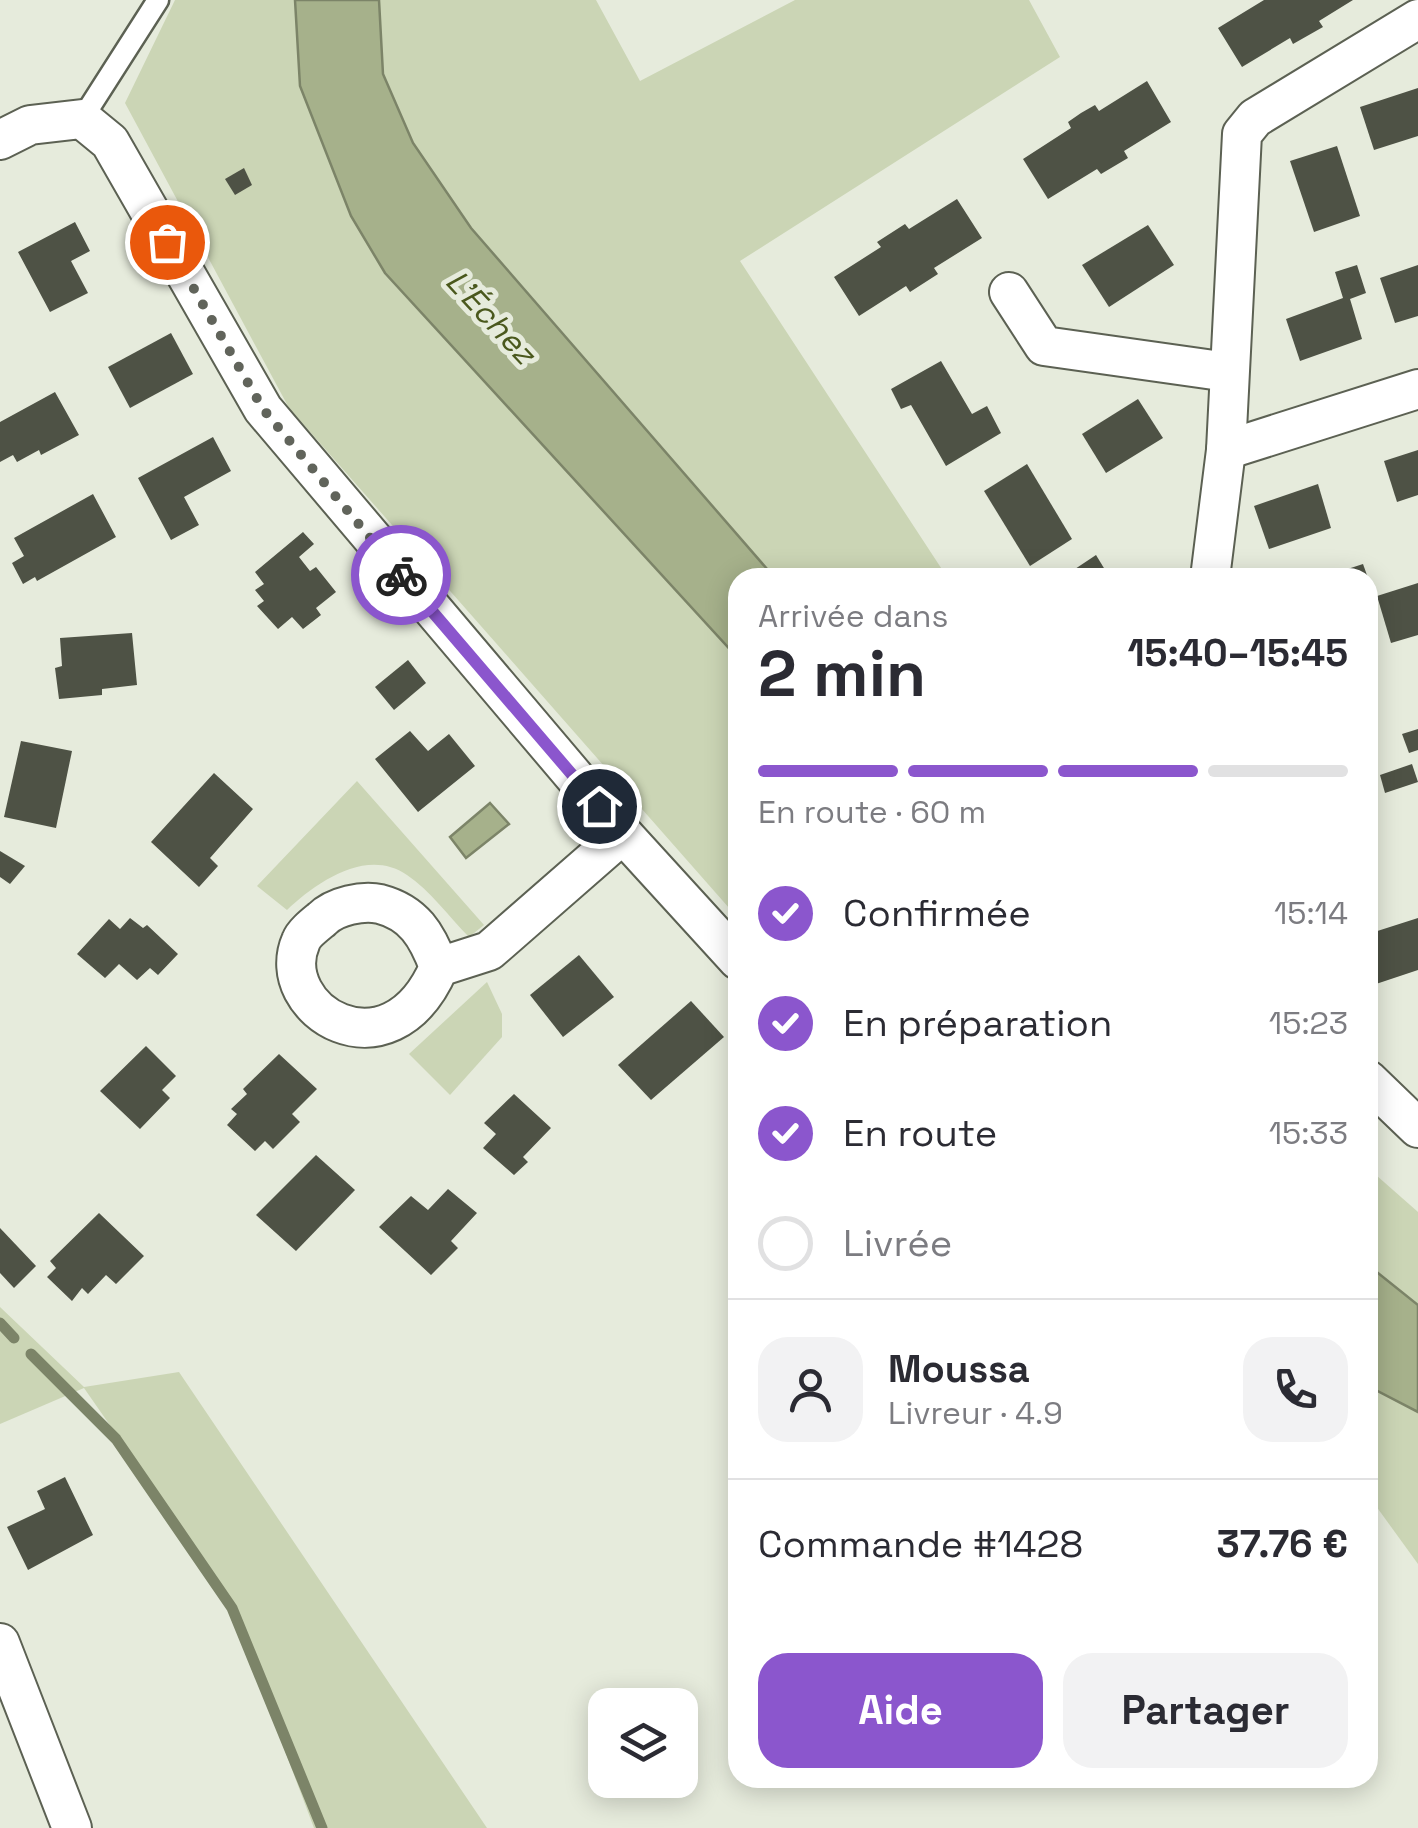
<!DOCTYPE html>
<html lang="fr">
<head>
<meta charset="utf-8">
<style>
	:root { --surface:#fff; --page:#f2f2f3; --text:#2b2b33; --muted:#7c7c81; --line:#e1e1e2; --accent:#8b56cd }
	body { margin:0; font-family:"Space Grotesk",sans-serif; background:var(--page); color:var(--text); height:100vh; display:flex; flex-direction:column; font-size:38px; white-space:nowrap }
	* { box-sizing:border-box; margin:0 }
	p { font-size:32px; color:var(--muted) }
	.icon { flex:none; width:55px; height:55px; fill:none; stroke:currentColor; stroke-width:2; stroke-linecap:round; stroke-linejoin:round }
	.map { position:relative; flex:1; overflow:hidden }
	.details { position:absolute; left:728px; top:568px; width:650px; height:1220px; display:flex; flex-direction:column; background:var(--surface); border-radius:30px; box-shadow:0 5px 25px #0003 }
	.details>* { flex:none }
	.tools { position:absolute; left:588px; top:1688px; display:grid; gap:20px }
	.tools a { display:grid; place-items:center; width:110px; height:110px; border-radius:20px; background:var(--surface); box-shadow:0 5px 25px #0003; font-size:50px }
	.pin { position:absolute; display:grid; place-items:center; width:85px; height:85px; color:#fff; margin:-42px; border:5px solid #fff; border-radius:50%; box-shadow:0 2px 10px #0007 }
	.courier { position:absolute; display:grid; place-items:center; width:100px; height:100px; margin:-50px; border:8px solid #8b56cd; border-radius:50%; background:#fff; color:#222; box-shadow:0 2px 12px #0007 }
	.overview em { font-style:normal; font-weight:800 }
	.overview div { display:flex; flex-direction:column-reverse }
	.overview { display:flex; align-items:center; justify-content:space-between; height:170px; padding:0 30px }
	h1 { font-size:65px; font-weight:800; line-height:75px }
	.bar { display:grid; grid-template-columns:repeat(4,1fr); gap:15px 10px; align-content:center; height:120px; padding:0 30px }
	.bar i { height:12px; border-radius:8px; background:var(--line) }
	.bar .active { background:var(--accent) }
	.bar p { grid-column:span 4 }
	.line { display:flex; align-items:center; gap:25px; padding:0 30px; border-top:2px solid var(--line) }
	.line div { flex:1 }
	.round { display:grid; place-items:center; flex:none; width:105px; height:105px; border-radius:30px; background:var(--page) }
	ol { padding:0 30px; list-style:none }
	li { display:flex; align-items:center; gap:30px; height:110px }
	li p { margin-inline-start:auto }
	li .icon { padding:10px; border-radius:50%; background:var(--accent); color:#fff; stroke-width:4 }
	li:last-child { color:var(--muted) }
	li i { width:55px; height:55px; border:5px solid var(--line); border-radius:50% }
	.action { display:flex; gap:20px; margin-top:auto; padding:20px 30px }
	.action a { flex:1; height:115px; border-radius:30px; background:var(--accent); color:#fff; font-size:40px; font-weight:800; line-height:115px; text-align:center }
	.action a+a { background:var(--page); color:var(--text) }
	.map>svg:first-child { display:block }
</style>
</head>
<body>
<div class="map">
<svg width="1418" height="1828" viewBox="0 0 1418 1828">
	<rect width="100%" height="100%" fill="#e6ebdc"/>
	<!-- green -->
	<g fill="#cbd5b5">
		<polygon points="175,0 295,0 300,86 385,273 737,657 737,917 289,408 125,103"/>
		<polygon points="379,0 596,0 640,81 795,0 1029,0 1060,57 740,261 947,577 774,577 471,228 413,143 383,74"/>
		<path d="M357,781L484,925L469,937C449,917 430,890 407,875C366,847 316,883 287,910L257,886Z"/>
		<polygon points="487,982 502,1014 502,1037 450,1095 409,1054"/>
		<polygon points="1368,1168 1418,1212 1418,1305 1368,1265"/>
		<polygon points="0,1307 84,1387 179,1372 487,1828 314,1828 224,1589 84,1388 0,1424"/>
		<polygon points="1368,1376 1418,1409 1418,1564 1368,1495"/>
	</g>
	<!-- water -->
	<g fill="#a6b18b" stroke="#7c8468" stroke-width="2.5">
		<polygon points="295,0 379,0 383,74 413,143 471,228 774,577 738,578 737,657 385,273 351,216 300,86"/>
		<polygon points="490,803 509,824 466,858 450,837"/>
		<polygon points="1368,1265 1418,1305 1418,1412 1368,1386"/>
	</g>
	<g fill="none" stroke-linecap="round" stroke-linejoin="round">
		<!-- stream -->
		<g stroke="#7c8468" stroke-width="11">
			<polyline points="0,1323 14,1338"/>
			<polyline points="31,1354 116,1439 232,1608 322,1828"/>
		</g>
	</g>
	<!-- building -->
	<g fill="#4e5245">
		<polygon points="1264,0 1353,0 1319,21 1323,27 1293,44 1290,38 1242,67 1218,28"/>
		<polygon points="1147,81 1171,122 1124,151 1128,158 1101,174 1097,169 1048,199 1023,159 1071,128 1068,122 1081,113 1095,105 1099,111"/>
		<polygon points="1418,88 1418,136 1374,150 1360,107"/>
		<polygon points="1337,146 1360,216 1314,232 1290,161"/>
		<polygon points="244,168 252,185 235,195 225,179"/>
		<polygon points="957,199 982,238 934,268 938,274 910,292 906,286 859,316 834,277 881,247 877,242 905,224 909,229"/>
		<polygon points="75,222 90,251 71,261 88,293 50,312 18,252"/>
		<polygon points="1148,225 1174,265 1109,307 1082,265"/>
		<polygon points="1357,265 1366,293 1350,299 1362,339 1300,361 1286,319 1343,298 1335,272"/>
		<polygon points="1418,265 1418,316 1395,323 1380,278"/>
		<polygon points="171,333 193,374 130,408 108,367"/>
		<polygon points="941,361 972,414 987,406 1001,433 946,466 911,405 901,409 891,389"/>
		<polygon points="55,392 79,435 41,455 39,450 17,462 13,455 0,462 0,422"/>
		<polygon points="1138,399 1163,438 1106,473 1082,434"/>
		<polygon points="213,437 231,471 184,497 199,525 171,540 138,478"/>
		<polygon points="1418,450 1418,495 1397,502 1384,461"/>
		<polygon points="1027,464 1072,539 1030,566 984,491"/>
		<polygon points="1318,484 1331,528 1269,549 1254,506"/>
		<polygon points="93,494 116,537 37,581 35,577 23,584 12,563 24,556 14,538"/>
		<polygon points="303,532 314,544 299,557 310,571 316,567 336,592 316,608 321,615 303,629 292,617 278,629 257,606 264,601 255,590 264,584 255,572"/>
		<polygon points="1096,555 1110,578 1076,578 1072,571"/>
		<polygon points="1363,564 1368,578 1323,578 1323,577"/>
		<polygon points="1418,583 1418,635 1391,643 1377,596"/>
		<polygon points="132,633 137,685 102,689 102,695 59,699 55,668 62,666 60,638"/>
		<polygon points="408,660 426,683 394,710 375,687"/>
		<polygon points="1418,729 1418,750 1409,753 1402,734"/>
		<polygon points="410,731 428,751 449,734 475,766 418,812 375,759"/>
		<polygon points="21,741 72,751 56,828 4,817"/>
		<polygon points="1412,764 1418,782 1385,793 1380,775"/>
		<polygon points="214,773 253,809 210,858 218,866 199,887 151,842"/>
		<polygon points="0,851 25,866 10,884 0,877"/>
		<polygon points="130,918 143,928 147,925 178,954 158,975 150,968 137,980 119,964 105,978 77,954 109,919 120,929"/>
		<polygon points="1418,918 1418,970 1373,985 1368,980 1368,934"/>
		<polygon points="579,955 614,997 563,1037 530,995"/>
		<polygon points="691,1001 724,1037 651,1100 618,1065"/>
		<polygon points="146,1046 176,1076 162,1090 170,1098 140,1129 100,1091"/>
		<polygon points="279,1054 317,1089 292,1114 300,1122 273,1149 265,1141 255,1151 227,1125 237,1114 231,1109 247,1094 243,1089"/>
		<polygon points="514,1094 551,1128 523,1157 528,1162 514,1175 483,1148 496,1134 484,1123"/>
		<polygon points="316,1155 355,1190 296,1251 256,1215"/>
		<polygon points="448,1189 477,1213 451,1241 458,1248 431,1275 379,1227 411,1196 428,1210"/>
		<polygon points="99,1213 144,1256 116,1284 106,1275 88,1294 82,1288 72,1301 47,1277 56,1268 50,1261"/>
		<polygon points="0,1228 36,1266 14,1288 0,1273"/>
		<polygon points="65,1477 93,1535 28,1570 7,1527 45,1509 37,1491"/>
	</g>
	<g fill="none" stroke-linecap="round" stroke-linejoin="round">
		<!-- service casing -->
		<g stroke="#5c6153" stroke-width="25">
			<polyline id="service" points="82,119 158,0"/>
		</g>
		<!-- minor casing -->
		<g stroke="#5c6153" stroke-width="42">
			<g id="minor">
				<polyline points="0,140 30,125 82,119 110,142 263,409 623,834 738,960"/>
				<polyline points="1009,292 1044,346 1228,372"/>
				<polyline points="1226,450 1418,389"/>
				<polyline points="1210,578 1226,450 1242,134 1255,118 1418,19"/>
				<path d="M439,967C427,935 414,913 380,904C363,900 335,906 322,919C316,924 304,933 301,941C271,1009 389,1083 439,967L489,951L623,834"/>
				<polyline points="1368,1080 1418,1128"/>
				<polyline points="0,1643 72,1828"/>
			</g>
		</g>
		<!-- service -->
		<use href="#service" stroke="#fff" stroke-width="20"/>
		<!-- minor -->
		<use href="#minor" stroke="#fff" stroke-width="38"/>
	</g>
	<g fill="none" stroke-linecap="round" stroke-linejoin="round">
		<!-- done -->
		<polyline stroke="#61645b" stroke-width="10" stroke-dasharray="0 18" points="167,242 263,409 401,575"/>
		<!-- route -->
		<polyline stroke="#8b56cd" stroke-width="12" points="401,575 599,806"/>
	</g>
	<g text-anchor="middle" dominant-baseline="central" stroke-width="10" stroke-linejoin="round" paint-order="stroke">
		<!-- water labels -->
		<g font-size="32" font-style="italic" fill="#4a581d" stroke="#e6ebdc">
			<text transform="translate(491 317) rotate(47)">L'Échez</text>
		</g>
	</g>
</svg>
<div class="tools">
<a><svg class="icon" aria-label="layers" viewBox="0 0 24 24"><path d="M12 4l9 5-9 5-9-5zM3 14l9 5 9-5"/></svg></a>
</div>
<div class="pin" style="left:167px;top:242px;background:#ea580c"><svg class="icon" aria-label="bag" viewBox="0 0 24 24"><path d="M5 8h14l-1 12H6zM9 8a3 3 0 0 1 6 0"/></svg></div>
<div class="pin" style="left:599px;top:806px;background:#1f2937"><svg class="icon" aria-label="home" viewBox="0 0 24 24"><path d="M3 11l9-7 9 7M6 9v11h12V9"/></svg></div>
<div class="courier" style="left:401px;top:575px"><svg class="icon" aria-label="bike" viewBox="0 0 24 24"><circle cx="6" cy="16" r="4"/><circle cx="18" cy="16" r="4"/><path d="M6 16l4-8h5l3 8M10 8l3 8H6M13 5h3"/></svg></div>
<section class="details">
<div class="overview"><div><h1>2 min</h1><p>Arrivée dans</p></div><em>15:40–15:45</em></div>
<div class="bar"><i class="active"></i><i class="active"></i><i class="active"></i><i></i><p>En route · 60 m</p></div>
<ol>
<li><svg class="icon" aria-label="check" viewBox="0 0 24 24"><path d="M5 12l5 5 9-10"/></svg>Confirmée<p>15:14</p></li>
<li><svg class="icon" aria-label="check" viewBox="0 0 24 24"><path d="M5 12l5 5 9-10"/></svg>En préparation<p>15:23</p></li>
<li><svg class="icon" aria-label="check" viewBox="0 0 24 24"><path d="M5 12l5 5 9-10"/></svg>En route<p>15:33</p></li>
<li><i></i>Livrée</li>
</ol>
<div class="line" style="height:180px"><a class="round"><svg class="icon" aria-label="person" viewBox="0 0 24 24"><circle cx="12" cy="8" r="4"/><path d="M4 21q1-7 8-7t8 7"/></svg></a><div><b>Moussa</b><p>Livreur · 4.9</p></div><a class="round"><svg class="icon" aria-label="phone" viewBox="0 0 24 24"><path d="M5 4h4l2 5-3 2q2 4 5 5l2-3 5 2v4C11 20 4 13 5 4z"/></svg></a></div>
<div class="line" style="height:130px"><div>Commande #1428</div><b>37.76 €</b></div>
<div class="action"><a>Aide</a><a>Partager</a></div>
</section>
</div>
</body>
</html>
